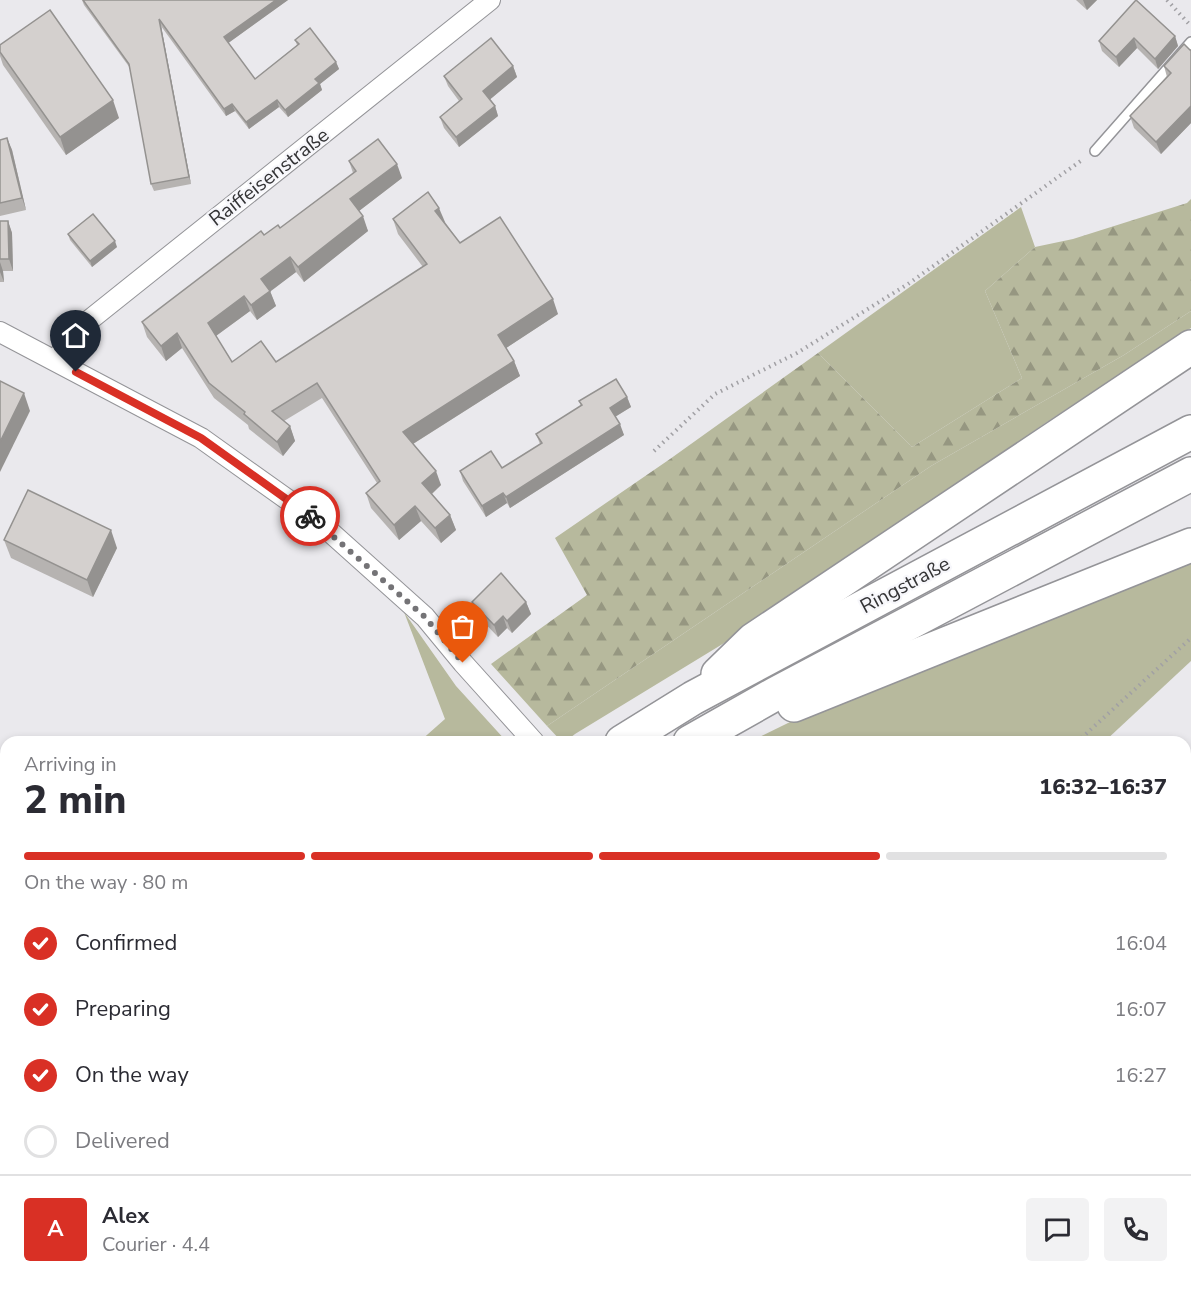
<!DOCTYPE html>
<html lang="en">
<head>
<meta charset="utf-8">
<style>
	:root { --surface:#fff; --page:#f2f2f3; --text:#2b2b33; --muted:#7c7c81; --line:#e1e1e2; --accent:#d93025 }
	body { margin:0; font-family:"Nunito Sans",sans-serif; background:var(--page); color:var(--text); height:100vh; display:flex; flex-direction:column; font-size:22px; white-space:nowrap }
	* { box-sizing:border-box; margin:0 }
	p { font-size:20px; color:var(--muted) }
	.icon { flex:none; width:33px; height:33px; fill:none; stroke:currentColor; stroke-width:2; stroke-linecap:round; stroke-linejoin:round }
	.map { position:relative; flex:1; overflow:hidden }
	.sheet { position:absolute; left:0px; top:736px; width:1191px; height:560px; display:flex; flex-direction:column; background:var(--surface); border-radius:18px 18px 0 0; box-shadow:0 3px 9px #0003 }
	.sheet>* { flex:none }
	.pin { position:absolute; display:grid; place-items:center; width:51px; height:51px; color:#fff; margin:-62px -26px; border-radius:50% 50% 50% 0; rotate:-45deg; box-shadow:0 0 6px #0007 }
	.pin .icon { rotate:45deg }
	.courier { position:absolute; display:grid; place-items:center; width:60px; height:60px; margin:-30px; border:4px solid #d93025; border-radius:50%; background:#fff; color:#222; box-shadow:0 2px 8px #0007 }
	.head em { font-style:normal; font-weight:800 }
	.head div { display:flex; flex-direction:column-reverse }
	.head { display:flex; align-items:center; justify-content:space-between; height:102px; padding:0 24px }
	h1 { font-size:39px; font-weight:800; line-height:45px }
	.bar { display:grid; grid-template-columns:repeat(4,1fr); gap:9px 6px; align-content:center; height:72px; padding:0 24px }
	.bar i { height:8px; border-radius:4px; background:var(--line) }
	.bar .active { background:var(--accent) }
	.bar p { grid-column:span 4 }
	.line { display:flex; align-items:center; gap:15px; padding:0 24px; border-top:2px solid var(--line) }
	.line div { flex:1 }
	.round { display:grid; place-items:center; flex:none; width:63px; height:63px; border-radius:6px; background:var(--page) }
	ol { padding:0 24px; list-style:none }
	li { display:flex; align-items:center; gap:18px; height:66px }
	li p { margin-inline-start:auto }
	li .icon { padding:6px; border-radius:50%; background:var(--accent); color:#fff; stroke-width:4 }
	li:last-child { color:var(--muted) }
	li i { width:33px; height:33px; border:3px solid var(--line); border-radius:50% }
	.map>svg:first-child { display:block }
</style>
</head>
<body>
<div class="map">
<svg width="1191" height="1295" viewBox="0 0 1191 1295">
	<defs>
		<pattern id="forest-firs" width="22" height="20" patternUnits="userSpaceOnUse" patternTransform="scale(1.5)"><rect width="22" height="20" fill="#b7b99d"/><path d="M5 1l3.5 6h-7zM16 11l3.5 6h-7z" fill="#969781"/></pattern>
	</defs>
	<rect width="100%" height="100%" fill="#eae9ed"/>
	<!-- grass -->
	<g fill="#b7b99d">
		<polygon points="1021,207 1035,247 985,291 1022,378 912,447 818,353"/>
		<polygon points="1191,311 1191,328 1044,424 775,612 575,734 565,742 562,742 547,726 931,466 1124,355"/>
		<polygon points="1191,562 1191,661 1104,742 749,742 837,699"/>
		<polygon points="404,612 456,686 507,742 419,742 445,719"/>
		<polygon points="6,1180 6,1230 0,1237 0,1187"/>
		<polygon points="54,1290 158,1290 155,1295 50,1295"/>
	</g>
	<!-- forest -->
	<g fill="url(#forest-firs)">
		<polygon points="1191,199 1191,311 1124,355 931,466 547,726 491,664 587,595 555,538 670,459 818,353 912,447 1022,378 985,291 1035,247 1073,239 1187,203"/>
		<polygon points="131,1290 158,1290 155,1295 127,1295"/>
	</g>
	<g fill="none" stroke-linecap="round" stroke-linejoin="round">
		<!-- service casing -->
		<g stroke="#949498" stroke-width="12">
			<g id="service">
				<polyline points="1095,151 1191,42"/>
				<polyline points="639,1295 641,1290"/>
			</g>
		</g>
		<!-- minor casing -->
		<g stroke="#949498" stroke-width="22">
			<g id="minor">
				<polyline points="0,332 201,438 319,522 425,617 463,663 534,742"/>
				<polyline points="57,361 66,343 77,330 490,0"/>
				<polyline points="979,1290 982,1295"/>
			</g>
		</g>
		<!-- trunk casing -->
		<g stroke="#949498" stroke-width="36">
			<g id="trunk">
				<polyline points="718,674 753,640 1191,347"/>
				<polyline points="794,705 1191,545"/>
				<polyline points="622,742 693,698 1191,432"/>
				<polyline points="690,742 775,694 1191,474"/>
				<polyline points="0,1267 6,1260"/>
				<polyline points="23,1295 28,1290"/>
			</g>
		</g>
		<!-- path -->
		<g stroke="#a1a0a4" stroke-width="4" stroke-dasharray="1.5 4.5" stroke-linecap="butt">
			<polyline points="1167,0 1190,25"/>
			<polyline points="654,451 715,394 797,353 908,284 1082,160"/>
			<polyline points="1077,742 1191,638"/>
		</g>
		<!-- service -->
		<use href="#service" stroke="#fff" stroke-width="9"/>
		<!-- minor -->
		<use href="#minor" stroke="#fff" stroke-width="20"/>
		<!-- trunk -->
		<use href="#trunk" stroke="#fff" stroke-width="33"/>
	</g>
	<!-- wall -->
	<g fill="#b6b3b1">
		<polygon points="82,0 288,0 228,43 255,79 297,45 295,40 336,62 339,69 320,84 322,90 288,117 279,107 249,129 235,111 226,116 161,26 191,184 154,191 151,184 130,68 84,5"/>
		<polygon points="1076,0 1097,0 1087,10"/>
		<polygon points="1175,36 1178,46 1158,69 1137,48 1119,67 1102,51 1099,41"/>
		<polygon points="0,45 119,118 66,155 3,65 0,56"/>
		<polygon points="1191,51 1191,123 1161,154 1134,128 1130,116 1167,77 1164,66"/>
		<polygon points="513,66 517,77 490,99 495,106 498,116 459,147 444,128 440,117 459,101 448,86 444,76"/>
		<polygon points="7,138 12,150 26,210 0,216 0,140"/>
		<polygon points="349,161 402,178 359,211 368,231 304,282 296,272 270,291 276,306 257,320 250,311 216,336 232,362 276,362 423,267 398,234 393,219 445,222 460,243 558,314 506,348 514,361 520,376 413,444 441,485 432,494 450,515 456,530 441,543 421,521 399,540 371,508 366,493 377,483 322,398 284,421 290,426 295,441 283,456 249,429 248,425 214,398 182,348 166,361 147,337 142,322 280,228 353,173"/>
		<polygon points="0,221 8,221 12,233 13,271 3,271 4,282 0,282"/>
		<polygon points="68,234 117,247 92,267 70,240"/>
		<polygon points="627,397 631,407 615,417 624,435 510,508 507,503 486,517 463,481 460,471 502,468 540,444 536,434 581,406 579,401"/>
		<polygon points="4,540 117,548 93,597 11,558"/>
		<polygon points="472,602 526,602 531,614 512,633 507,628 498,637 476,614"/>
	</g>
	<!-- shaded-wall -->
	<g fill="#949290">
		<polygon points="276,0 288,0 227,44 224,37"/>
		<polygon points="1083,0 1097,0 1087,10"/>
		<polygon points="159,19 161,26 191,184 189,177"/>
		<polygon points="1175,36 1178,46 1158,69 1155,59"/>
		<polygon points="1134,38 1137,48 1119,67 1116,57"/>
		<polygon points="336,62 339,69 320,84 322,90 288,117 285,110 315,79"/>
		<polygon points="513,66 517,77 487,102 483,91"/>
		<polygon points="113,100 119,118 66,155 60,137"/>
		<polygon points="277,100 279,107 249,129 246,122"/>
		<polygon points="232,104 235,111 226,116 224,109"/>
		<polygon points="495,106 498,116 459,147 456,137"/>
		<polygon points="1191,106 1191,123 1161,154 1156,142"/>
		<polygon points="7,138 12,150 26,210 22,198"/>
		<polygon points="397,164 402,178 355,214 350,199"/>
		<polygon points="439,208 445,222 440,226 435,211"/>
		<polygon points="363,216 368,231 304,282 298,267"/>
		<polygon points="8,221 12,233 13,271 9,259"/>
		<polygon points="115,241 117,247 92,267 90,261"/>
		<polygon points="290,257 296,272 267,294 261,279"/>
		<polygon points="0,262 3,271 4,282 0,272"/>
		<polygon points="270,291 276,306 257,320 251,305"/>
		<polygon points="244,296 250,311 213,338 208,323"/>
		<polygon points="553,299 558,314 503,350 498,335"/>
		<polygon points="177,333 182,348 166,361 161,346"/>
		<polygon points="514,361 520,376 408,447 403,432"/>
		<polygon points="24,393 30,411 0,472 0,442"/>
		<polygon points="627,397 631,407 613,418 610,408"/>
		<polygon points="620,424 624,435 510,508 506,497"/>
		<polygon points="290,426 295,441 283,456 277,442"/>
		<polygon points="436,471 441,485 427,498 422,483"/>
		<polygon points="503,493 507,503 486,517 482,506"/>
		<polygon points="415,506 421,521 399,540 394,525"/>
		<polygon points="450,515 456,530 441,543 435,528"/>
		<polygon points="111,530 117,548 93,597 87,580"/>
		<polygon points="526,602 531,614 512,633 507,621"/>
		<polygon points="503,616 507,628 498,637 494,625"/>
	</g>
	<!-- building -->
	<g fill="#d4d0ce" stroke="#949290" stroke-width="1.5">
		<polygon points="83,0 276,0 224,37 255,79 299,44 295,40 310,28 336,62 315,79 319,83 285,110 277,100 246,122 232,104 224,109 159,19 189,177 151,184 129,64"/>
		<polygon points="1136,0 1175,36 1155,59 1134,38 1116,57 1099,41"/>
		<polygon points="50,10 113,100 60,137 0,52 0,45"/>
		<polygon points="491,38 513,66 483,91 495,106 456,137 440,117 462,99 444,76"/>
		<polygon points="1184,44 1191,51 1191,106 1156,142 1130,116 1171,73 1164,66"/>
		<polygon points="7,138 22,198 0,203 0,140"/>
		<polygon points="378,139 397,164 350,199 363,216 298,267 290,257 261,279 270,291 251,305 244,296 208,323 232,362 261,341 276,362 427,264 393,219 428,192 439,208 435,211 460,243 500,217 553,299 498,335 514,361 403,432 436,471 422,483 450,515 435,528 415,506 394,525 366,493 380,481 317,383 272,411 290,426 277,442 244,414 245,412 209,383 177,333 161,346 142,322 261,231 264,235 278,225 280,228 356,171 349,161"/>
		<polygon points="93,214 115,241 90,261 68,234"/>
		<polygon points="0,221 8,221 9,259 0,259"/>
		<polygon points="616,379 627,397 610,408 620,424 506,497 503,493 482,506 460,471 491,451 502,468 542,443 536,434 582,405 579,401"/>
		<polygon points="0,381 24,393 0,442"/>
		<polygon points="28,490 111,530 87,580 4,540"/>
		<polygon points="501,573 526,602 507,621 503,616 494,625 472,602"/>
		<polygon points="902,1290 921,1290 924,1295 894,1295"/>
	</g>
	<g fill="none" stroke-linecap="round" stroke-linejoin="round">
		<!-- done -->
		<polyline stroke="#747376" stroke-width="6" stroke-dasharray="0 10.8" points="310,516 425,617 463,663"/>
		<!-- route -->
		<polyline stroke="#d93025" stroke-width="8" points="76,372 201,438 310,516"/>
	</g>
	<g text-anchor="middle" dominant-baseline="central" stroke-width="4.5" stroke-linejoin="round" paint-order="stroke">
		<!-- street labels -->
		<g font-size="20" fill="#343436" stroke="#f7f7fb">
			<text transform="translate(269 177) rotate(-38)">Raiffeisenstraße</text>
			<text transform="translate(905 585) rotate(-28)">Ringstraße</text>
		</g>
	</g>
</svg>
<div class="pin" style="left:463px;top:663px;background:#ea580c"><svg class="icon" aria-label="bag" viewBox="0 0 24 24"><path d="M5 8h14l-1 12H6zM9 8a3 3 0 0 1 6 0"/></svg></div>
<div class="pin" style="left:76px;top:372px;background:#1f2937"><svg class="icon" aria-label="home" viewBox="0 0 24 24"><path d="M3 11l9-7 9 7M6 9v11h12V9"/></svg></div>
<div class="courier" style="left:310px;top:516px"><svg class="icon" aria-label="bike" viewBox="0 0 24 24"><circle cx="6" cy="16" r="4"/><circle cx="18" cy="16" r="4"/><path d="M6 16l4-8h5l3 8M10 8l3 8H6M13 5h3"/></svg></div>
<section class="sheet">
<div class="head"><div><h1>2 min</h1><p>Arriving in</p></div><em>16:32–16:37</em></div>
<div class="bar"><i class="active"></i><i class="active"></i><i class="active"></i><i></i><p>On the way · 80 m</p></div>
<ol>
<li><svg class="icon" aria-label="check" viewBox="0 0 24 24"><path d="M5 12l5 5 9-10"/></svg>Confirmed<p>16:04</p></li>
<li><svg class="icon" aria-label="check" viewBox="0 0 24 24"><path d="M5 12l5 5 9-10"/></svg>Preparing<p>16:07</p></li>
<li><svg class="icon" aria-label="check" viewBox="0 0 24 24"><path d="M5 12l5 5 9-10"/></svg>On the way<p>16:27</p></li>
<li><i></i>Delivered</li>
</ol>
<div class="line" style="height:108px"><b class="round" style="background:var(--accent);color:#fff">A</b><div><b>Alex</b><p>Courier · 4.4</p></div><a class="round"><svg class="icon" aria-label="chat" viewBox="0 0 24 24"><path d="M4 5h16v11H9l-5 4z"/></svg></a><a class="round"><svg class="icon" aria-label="phone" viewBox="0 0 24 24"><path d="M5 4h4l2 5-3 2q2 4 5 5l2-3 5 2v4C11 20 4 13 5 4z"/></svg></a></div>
</section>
</div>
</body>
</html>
